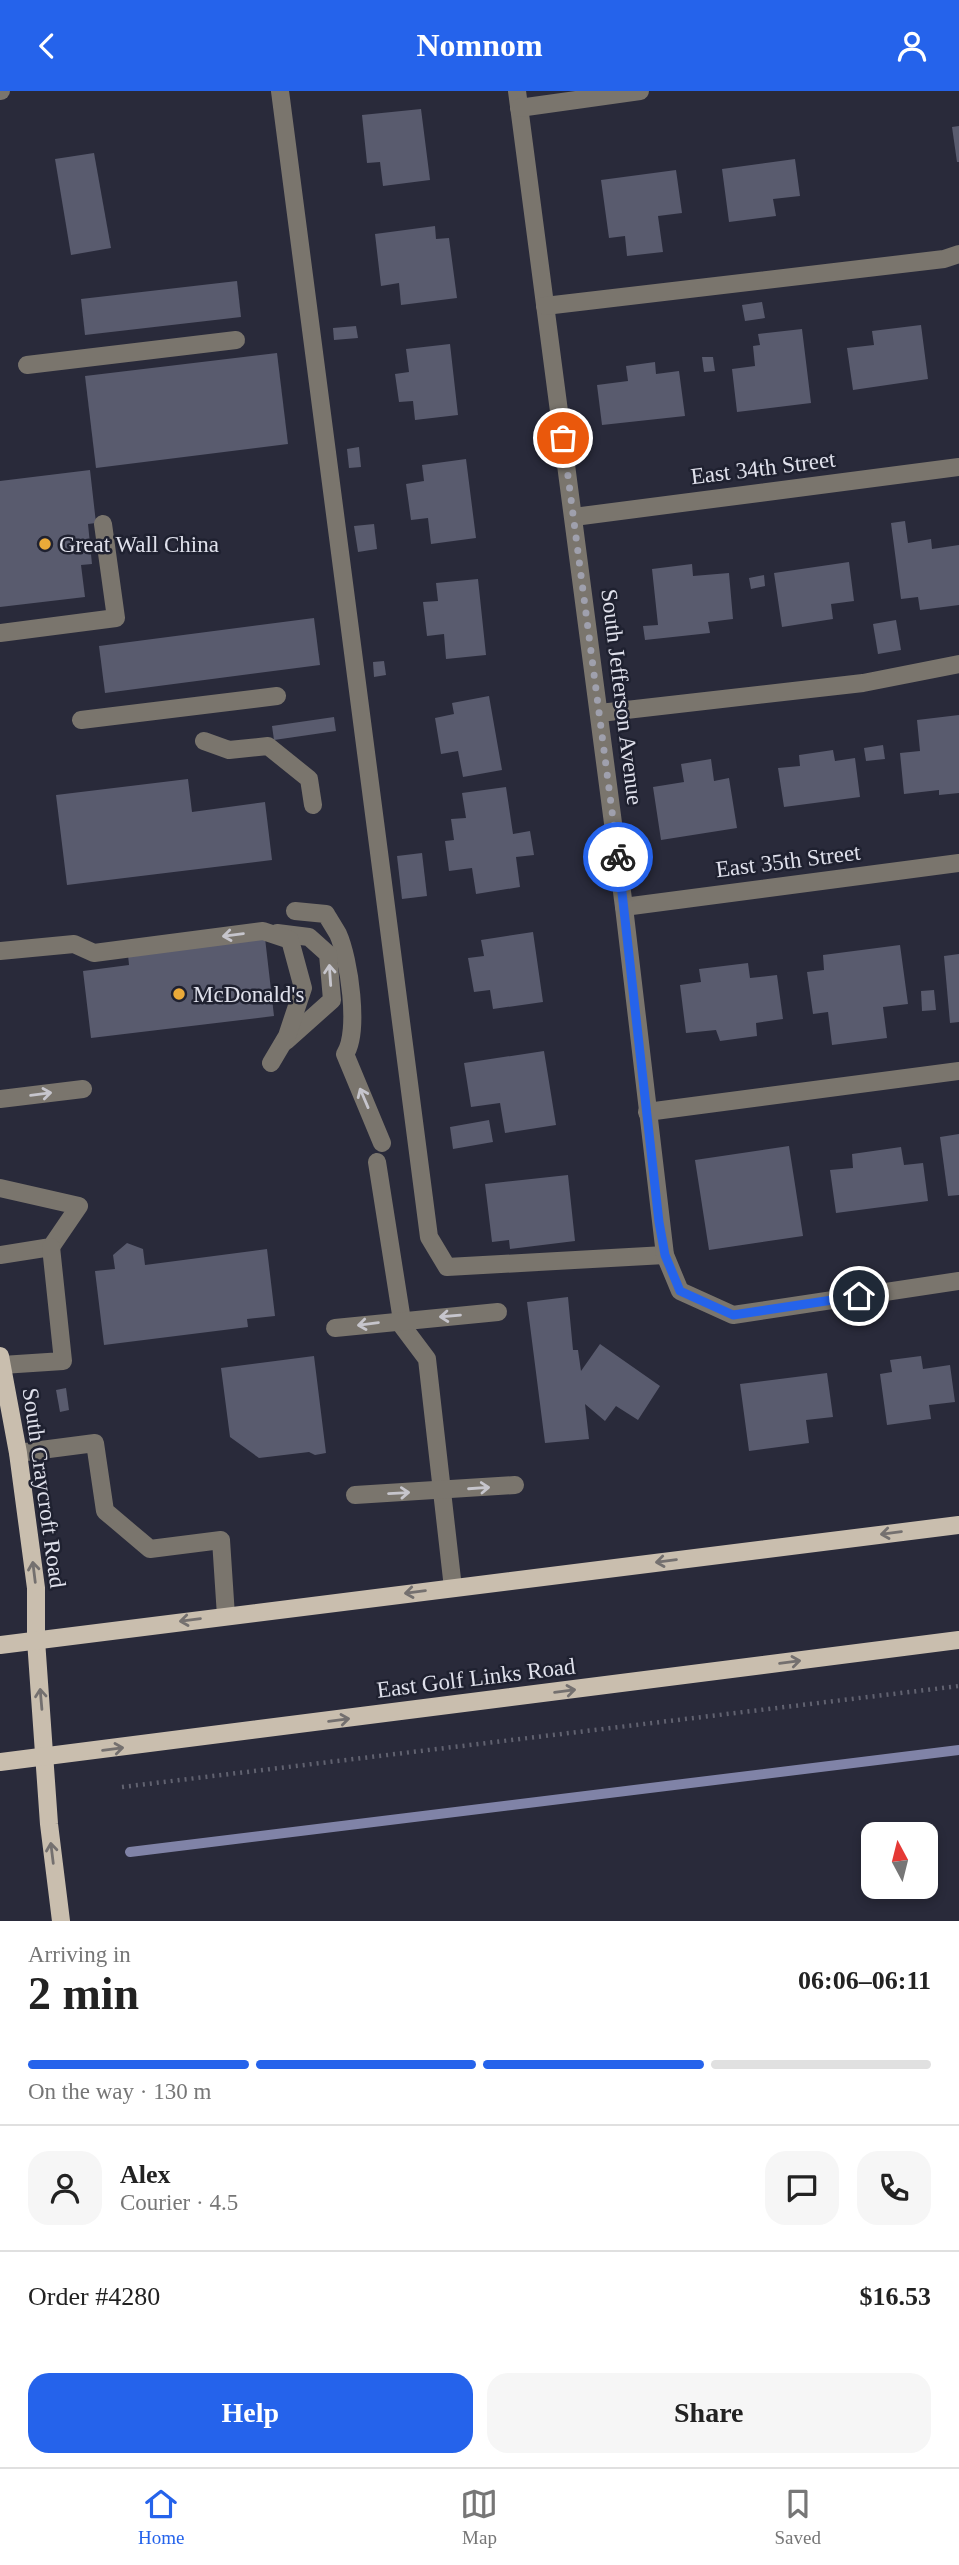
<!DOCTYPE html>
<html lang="en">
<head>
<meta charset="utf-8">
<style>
	:root { --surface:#fff; --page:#f6f6f6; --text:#222; --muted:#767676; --line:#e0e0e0; --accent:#2563eb }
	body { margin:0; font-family:Georgia,serif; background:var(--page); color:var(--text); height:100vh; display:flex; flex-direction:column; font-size:26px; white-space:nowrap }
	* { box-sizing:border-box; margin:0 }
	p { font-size:23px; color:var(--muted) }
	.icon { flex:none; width:38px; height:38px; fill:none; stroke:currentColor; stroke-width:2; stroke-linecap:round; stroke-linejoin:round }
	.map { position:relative; height:1830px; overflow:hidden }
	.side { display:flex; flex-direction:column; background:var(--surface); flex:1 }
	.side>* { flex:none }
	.needle { width:46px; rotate:353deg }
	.fabs { position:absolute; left:861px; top:1731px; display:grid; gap:14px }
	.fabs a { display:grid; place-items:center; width:77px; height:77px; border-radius:14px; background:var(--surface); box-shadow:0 4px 10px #0003; font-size:35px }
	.pin { position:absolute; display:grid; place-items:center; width:60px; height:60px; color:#fff; margin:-30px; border:4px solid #fff; border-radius:50%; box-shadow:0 2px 7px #0007 }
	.courier { position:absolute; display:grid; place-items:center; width:70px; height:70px; margin:-35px; border:5px solid #2563eb; border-radius:50%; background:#fff; color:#222; box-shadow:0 2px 9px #0007 }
	.head em { font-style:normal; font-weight:700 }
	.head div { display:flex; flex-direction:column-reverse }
	.head { display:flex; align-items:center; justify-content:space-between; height:119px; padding:0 28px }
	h1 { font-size:46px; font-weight:700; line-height:52px }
	.bar { display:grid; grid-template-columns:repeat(4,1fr); gap:10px 7px; align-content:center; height:84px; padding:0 28px }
	.bar i { height:9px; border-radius:5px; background:var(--line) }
	.bar .on { background:var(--accent) }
	.bar p { grid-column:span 4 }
	.line { display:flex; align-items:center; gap:18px; padding:0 28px; border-top:2px solid var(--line) }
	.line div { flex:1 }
	.round { display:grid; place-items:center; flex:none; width:74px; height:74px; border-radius:21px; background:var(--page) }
	.cta { display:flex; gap:14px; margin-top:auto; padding:14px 28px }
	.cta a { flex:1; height:80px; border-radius:21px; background:var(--accent); color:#fff; font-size:28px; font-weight:700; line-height:80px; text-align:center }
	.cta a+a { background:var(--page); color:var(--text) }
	header { display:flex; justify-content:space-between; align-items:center; height:91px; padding:0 28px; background:var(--accent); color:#fff; font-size:32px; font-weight:700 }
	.tabs { display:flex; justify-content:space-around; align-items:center; height:98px; border-top:2px solid var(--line); background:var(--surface); font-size:19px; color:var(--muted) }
	.tabs a { display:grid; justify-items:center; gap:4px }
	.tabs .on { color:var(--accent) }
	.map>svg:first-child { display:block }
</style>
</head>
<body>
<header><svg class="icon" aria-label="back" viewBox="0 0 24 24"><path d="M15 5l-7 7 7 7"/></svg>Nomnom<svg class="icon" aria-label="person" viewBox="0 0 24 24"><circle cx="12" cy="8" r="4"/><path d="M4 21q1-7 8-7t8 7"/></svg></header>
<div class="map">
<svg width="959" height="1830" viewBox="0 0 959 1830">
	<rect width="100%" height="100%" fill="#292a3a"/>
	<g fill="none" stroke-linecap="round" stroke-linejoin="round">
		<!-- stream -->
		<polyline stroke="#8083a7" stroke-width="10" points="130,1761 959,1659"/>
	</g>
	<!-- building -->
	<g fill="#595b6e">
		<polygon points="421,18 430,89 383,95 380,71 367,72 362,24"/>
		<polygon points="959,35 959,71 957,71 952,36"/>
		<polygon points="94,62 111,157 71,164 55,68"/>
		<polygon points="795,68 800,105 773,108 776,125 729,131 722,78"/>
		<polygon points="676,79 682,122 658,125 663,161 627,165 625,145 609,147 601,89"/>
		<polygon points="435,135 436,148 449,147 457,207 401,214 399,192 381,195 375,143"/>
		<polygon points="237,190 241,226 85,244 81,208"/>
		<polygon points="762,211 765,227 745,230 742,214"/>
		<polygon points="921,234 928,288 853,299 847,257 874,254 872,240"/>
		<polygon points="356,235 358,247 334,249 333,237"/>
		<polygon points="802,238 811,312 737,321 732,278 755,275 753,255 760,254 758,243"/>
		<polygon points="450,253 458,324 415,329 413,310 399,311 395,283 409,281 406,258"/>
		<polygon points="277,262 288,353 96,377 85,285"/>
		<polygon points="702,266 713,266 715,280 704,281"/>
		<polygon points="655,271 656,283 679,280 685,325 602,334 597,294 628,290 626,275"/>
		<polygon points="359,356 361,376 349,377 347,358"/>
		<polygon points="466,368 476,447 431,453 428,427 411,429 406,393 424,390 422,374"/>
		<polygon points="90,379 96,432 88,433 92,473 81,474 85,506 0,516 0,390"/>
		<polygon points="905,430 908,452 931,448 932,458 959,454 959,514 920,519 918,506 901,508 891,432"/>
		<polygon points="374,433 377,458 358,461 354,435"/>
		<polygon points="849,471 854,510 831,513 833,528 782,536 774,482"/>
		<polygon points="692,473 693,485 729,482 733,528 708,531 710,542 645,549 643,535 658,534 652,478"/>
		<polygon points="764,484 765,495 751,498 749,487"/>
		<polygon points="478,488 486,564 446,568 444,543 427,545 423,511 438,510 436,492"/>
		<polygon points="314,527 320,574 105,602 99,555"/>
		<polygon points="896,529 901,559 878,563 873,533"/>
		<polygon points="384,570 386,584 374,586 373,571"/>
		<polygon points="489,605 502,679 463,686 458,660 441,663 435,627 454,623 452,612"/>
		<polygon points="959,624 959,702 939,704 939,699 904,703 900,662 920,660 917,629"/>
		<polygon points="334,626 336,640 274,649 272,635"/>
		<polygon points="883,654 885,668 866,670 864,657"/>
		<polygon points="833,659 835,670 855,667 860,706 784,716 778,677 800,675 799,664"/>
		<polygon points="711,668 714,690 729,687 737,737 661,749 653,696 684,691 681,673"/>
		<polygon points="188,688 192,721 265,711 272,769 67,794 56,704"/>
		<polygon points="506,696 513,743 530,740 534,764 516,766 520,796 476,803 472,777 449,780 445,750 454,749 451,728 466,727 462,702"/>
		<polygon points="422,762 427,805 402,808 397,765"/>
		<polygon points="533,841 543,911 493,918 490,899 474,901 468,867 484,865 481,849"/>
		<polygon points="265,847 274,925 91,947 83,880 129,874 128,864"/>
		<polygon points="900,854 908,913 883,916 887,947 832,954 828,921 813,923 807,881 824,879 823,864"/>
		<polygon points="959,863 959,931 950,932 944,865"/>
		<polygon points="748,872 750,887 777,884 783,928 756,932 757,945 720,950 716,939 686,942 680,894 701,891 699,878"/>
		<polygon points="934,899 936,919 922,920 921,900"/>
		<polygon points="544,960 556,1034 505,1042 500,1012 471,1016 464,972"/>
		<polygon points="489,1029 493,1051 453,1058 450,1036"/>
		<polygon points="959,1043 959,1104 948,1105 940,1046"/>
		<polygon points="789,1055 803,1145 709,1159 695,1069"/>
		<polygon points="901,1056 904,1074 923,1072 928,1110 836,1122 830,1079 853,1077 852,1063"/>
		<polygon points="568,1084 575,1150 510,1158 509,1149 492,1151 485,1093"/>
		<polygon points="127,1152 143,1158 145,1174 267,1158 275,1225 247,1228 248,1236 104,1254 95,1180 115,1178 113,1164"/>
		<polygon points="568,1206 573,1259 578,1259 581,1280 600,1253 660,1295 638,1329 616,1315 605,1330 585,1313 589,1348 545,1352 527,1211"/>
		<polygon points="314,1265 326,1362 315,1364 309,1361 259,1367 230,1346 221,1277"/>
		<polygon points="921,1265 923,1278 950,1274 955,1311 929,1314 931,1328 887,1334 880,1283 892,1281 890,1269"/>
		<polygon points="827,1282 833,1326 806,1329 809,1352 749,1360 740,1293"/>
		<polygon points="66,1297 69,1319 60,1321 56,1299"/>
	</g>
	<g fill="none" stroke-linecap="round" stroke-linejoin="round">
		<!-- path -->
		<polyline stroke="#616270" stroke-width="4.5" stroke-dasharray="2 5" stroke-linecap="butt" points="122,1696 959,1595"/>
		<!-- minor -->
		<g stroke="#7a756d" stroke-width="18">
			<polyline points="0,0 1,0"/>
			<polyline points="280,0 429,1146 447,1176 665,1164"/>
			<polyline points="517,0 624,816 665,1164 680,1200 733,1224 959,1190"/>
			<polyline points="519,17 640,0"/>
			<polyline points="545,215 944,168 959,163"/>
			<polyline points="27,274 236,249"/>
			<polyline points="574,426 959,376"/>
			<polyline points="0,542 116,527 103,433"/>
			<polyline points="600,622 863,592 959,573"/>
			<polyline points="81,629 277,605"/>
			<polyline points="204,650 229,659 268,655 309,688 313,714"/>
			<polyline points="624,816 959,772"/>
			<path d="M295,820L326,823C330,830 334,836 338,843C349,867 360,941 345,963L382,1052"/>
			<polyline points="277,842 309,846 328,863 332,909 286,950"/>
			<polyline points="0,860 74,853 94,862 263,840 290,849 303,897 287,945 271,972"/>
			<polyline points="0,1008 83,998"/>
			<polyline points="647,1021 959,980"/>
			<polyline points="377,1071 403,1236 427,1268 453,1497"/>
			<polyline points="0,1097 79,1115 51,1156 0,1164"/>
			<polyline points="335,1237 498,1221"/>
			<polyline points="2,1274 63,1270 51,1156"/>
			<polyline points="18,1362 95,1352 105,1420 150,1458 221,1449 226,1525"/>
			<polyline points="355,1404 515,1394"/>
		</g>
		<!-- major -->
		<g stroke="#c9beae" stroke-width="18">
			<polyline points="0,1265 18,1362 36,1497 36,1549 49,1733 61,1830"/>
			<polyline points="0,1554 959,1434"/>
			<polyline points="0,1671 959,1549"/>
		</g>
	</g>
	<!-- one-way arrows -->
	<defs><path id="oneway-shaft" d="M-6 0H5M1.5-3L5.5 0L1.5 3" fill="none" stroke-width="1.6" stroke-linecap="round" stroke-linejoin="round" transform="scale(1.75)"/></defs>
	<g stroke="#c6c5cc">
		<use href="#oneway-shaft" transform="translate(233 844) rotate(173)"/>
		<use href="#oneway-shaft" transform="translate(330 884) rotate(-94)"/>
		<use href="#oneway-shaft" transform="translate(41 1003) rotate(-7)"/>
		<use href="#oneway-shaft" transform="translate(364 1007) rotate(-113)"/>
		<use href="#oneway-shaft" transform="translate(450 1225) rotate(175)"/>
		<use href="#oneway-shaft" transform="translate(368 1233) rotate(173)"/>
		<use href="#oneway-shaft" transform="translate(479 1397) rotate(-4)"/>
		<use href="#oneway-shaft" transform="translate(399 1402) rotate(-3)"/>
	</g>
	<g stroke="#74706f">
		<use href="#oneway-shaft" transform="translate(891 1442) rotate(173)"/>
		<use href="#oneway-shaft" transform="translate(666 1470) rotate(173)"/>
		<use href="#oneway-shaft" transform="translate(34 1481) rotate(-97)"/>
		<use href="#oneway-shaft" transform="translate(415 1501) rotate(173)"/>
		<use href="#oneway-shaft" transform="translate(190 1529) rotate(173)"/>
		<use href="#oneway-shaft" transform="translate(790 1571) rotate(-7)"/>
		<use href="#oneway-shaft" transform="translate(565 1600) rotate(-7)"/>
		<use href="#oneway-shaft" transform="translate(41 1608) rotate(-95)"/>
		<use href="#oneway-shaft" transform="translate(339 1629) rotate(-7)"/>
		<use href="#oneway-shaft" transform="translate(113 1658) rotate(-7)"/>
		<use href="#oneway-shaft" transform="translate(52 1762) rotate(-97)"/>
	</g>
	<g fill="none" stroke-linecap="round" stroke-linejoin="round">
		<!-- done -->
		<polyline stroke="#9fa0ad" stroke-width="7" stroke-dasharray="0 12.6" points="563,347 618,766"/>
		<!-- route -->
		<polyline stroke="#2563eb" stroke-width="9" points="618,766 659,1131 665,1164 680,1200 733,1224 859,1205"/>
	</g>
	<!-- markers -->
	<g fill="#ebaa39" stroke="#1f2130" stroke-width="2.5">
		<circle cx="45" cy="453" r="7"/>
		<circle cx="179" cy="903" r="7"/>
	</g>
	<g text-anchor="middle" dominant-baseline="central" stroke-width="5" stroke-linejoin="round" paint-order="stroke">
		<!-- street labels -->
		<g font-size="23" fill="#dfe0eb" stroke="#1f2130">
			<text transform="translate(763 377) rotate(-7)">East 34th Street</text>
			<text transform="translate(622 606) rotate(83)">South Jefferson Avenue</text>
			<text transform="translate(788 770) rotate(-7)">East 35th Street</text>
			<text transform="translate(44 1397) rotate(82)">South Craycroft Road</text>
			<text transform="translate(476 1587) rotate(-7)">East Golf Links Road</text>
		</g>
		<!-- poi labels -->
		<g font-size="23" fill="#dfe0eb" stroke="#1f2130" text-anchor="start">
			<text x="59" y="453">Great Wall China</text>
			<text x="193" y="903">McDonald's</text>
		</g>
	</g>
</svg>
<div class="fabs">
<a><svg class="needle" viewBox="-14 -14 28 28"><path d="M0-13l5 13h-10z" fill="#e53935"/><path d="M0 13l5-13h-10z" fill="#767676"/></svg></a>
</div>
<div class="pin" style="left:563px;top:347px;background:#ea580c"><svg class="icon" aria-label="bag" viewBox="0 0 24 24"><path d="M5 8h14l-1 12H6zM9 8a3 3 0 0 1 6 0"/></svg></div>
<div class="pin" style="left:859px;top:1205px;background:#1f2937"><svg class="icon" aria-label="home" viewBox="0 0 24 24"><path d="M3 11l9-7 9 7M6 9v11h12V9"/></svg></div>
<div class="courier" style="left:618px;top:766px"><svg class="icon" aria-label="bike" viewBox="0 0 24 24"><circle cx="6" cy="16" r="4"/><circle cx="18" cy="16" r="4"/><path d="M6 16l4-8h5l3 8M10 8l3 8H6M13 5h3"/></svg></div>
</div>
<section class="side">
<div class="head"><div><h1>2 min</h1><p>Arriving in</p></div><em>06:06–06:11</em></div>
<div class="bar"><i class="on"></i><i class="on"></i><i class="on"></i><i></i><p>On the way · 130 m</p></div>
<div class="line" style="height:126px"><a class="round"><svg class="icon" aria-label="person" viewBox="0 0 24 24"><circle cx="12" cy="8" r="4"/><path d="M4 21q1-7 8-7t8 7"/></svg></a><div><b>Alex</b><p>Courier · 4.5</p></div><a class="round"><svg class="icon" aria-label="chat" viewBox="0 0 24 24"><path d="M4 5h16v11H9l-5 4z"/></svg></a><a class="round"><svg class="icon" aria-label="phone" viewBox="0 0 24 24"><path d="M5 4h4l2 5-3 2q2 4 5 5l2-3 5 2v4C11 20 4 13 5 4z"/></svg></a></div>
<div class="line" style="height:91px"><div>Order #4280</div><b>$16.53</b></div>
<div class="cta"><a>Help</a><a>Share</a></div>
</section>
<nav class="tabs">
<a class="on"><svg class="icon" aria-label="home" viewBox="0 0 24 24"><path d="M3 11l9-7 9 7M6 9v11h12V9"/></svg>Home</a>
<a><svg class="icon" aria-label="map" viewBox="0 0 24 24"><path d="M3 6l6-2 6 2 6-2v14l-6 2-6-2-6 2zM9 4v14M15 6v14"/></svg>Map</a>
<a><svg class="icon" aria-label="saved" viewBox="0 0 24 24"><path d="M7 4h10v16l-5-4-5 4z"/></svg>Saved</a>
</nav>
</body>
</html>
